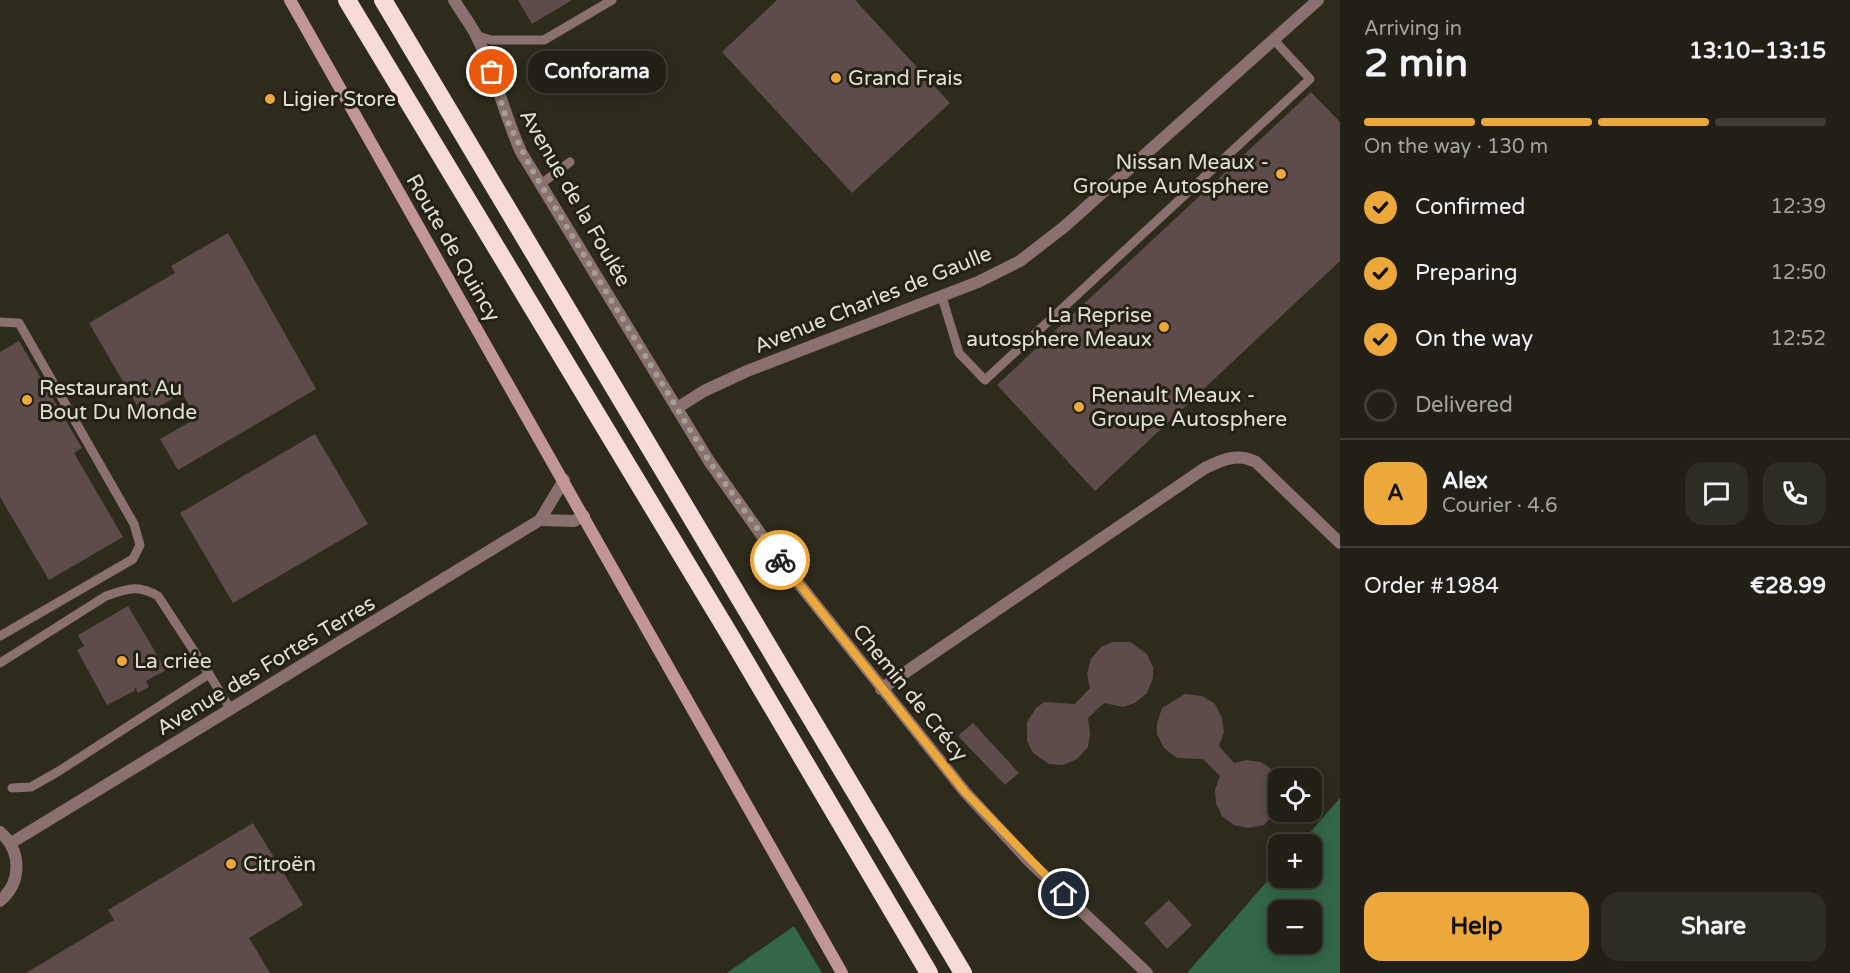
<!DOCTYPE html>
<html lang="en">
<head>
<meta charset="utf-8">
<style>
	:root { --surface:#222016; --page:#2e2d23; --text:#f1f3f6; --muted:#a2a3a1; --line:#3f3e35; --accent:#eda83b }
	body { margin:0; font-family:"Varela Round",sans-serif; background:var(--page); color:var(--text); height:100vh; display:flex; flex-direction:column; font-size:22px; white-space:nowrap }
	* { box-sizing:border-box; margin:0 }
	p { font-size:20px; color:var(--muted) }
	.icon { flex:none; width:33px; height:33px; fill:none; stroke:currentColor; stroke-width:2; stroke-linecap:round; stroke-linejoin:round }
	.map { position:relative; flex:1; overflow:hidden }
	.panel { display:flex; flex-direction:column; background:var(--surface); width:510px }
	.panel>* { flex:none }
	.controls { position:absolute; left:1268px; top:768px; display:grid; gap:12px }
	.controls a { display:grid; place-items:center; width:54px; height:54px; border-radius:12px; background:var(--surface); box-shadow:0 3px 15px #0003,0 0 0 2px var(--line); font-size:30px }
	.pin { position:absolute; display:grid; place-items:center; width:51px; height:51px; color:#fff; margin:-26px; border:3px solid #fff; border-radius:50%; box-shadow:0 2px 6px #0007 }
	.courier { position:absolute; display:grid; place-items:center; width:60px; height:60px; margin:-30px; border:4px solid #eda83b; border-radius:50%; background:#fff; color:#222; box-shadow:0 2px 8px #0007 }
	.bubble { position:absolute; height:42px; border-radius:18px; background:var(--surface); box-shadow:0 3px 15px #0003,0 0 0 2px var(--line); font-size:20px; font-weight:700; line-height:42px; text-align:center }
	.overview em { font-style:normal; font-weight:700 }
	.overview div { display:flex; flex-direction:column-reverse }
	.overview { display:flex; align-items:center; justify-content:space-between; height:102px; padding:0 24px }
	h1 { font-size:39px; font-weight:700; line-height:45px }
	.bar { display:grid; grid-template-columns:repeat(4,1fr); gap:9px 6px; align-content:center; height:72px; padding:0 24px }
	.bar i { height:8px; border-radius:4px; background:var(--line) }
	.bar .selected { background:var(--accent) }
	.bar p { grid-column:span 4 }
	.line { display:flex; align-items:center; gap:15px; padding:0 24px; border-top:2px solid var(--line) }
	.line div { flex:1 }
	.round { display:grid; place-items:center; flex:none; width:63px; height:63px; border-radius:18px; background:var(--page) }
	ol { padding:0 24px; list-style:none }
	li { display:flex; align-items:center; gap:18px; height:66px }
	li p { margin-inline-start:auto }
	li .icon { padding:6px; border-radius:50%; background:var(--accent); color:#111; stroke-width:4 }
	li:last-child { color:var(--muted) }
	li i { width:33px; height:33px; border:3px solid var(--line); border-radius:50% }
	.button { display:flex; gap:12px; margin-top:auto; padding:12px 24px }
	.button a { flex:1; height:69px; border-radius:18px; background:var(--accent); color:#111; font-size:24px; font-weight:700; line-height:69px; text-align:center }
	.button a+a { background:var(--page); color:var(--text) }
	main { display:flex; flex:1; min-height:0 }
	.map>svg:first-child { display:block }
</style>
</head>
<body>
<main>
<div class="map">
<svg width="1340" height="973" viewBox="0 0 1340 973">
	<rect width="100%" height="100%" fill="#2e2b1d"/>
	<!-- forest -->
	<g fill="#326748" fill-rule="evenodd">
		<path d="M1340,798V973H1187L1278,869V878H1311V844H1300ZM1278,910H1311V944H1278Z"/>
		<polygon points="794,926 822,973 727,973"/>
	</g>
	<!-- building -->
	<g fill="#5d4c4a">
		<polygon points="518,0 572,0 532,24"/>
		<polygon points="777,0 855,0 950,103 852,193 722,52"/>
		<polygon points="1311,92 1340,122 1340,261 1095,491 997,385"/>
		<polygon points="228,233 316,389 178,470 160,439 197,418 182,393 143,416 89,323 175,273 171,266"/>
		<polygon points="19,341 82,448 74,453 123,537 49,580 0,497 0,352"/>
		<polygon points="315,434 368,524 233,603 180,513"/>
		<polygon points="128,606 166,670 146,681 149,687 138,693 135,687 134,691 107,705 77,650 84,646 78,635"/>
		<polygon points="1112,642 1130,642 1147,654 1153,667 1153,678 1147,693 1135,703 1123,707 1104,703 1088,718 1090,734 1088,747 1077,759 1063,765 1049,764 1033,753 1027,741 1027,722 1036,708 1044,702 1075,704 1090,688 1087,674 1091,659 1101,647"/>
		<polygon points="1185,694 1202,696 1215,704 1222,718 1224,732 1219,746 1234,763 1246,760 1261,762 1274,771 1278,779 1278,810 1264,825 1248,828 1234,825 1222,816 1216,803 1215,790 1220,776 1203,759 1177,758 1164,748 1157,734 1157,723 1162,708"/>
		<polygon points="973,723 1019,773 1005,785 958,736"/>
		<polygon points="253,823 303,905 249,938 270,973 26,973 114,920 108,910"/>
		<polygon points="1169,900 1192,925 1167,949 1144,923"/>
	</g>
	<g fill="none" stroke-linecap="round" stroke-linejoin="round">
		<!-- lane -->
		<g stroke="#8a706e" stroke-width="9">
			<polyline points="475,35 491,40 544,40 612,0"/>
			<polyline points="541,184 570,162"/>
			<polyline points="942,297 959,353 985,380 1310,79 1274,40"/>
			<polyline points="0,322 19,323 134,524 140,545 133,559 0,636"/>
			<path d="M0,663L106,596C127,589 138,584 158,596L209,674L59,771L31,787L12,788"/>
			<polyline points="209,674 231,710"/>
		</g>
		<!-- street -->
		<g stroke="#8a706e" stroke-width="12">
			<path d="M454,0C461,12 470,23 476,35C495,73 504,114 521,152L709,461L772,550L965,792L1031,863L1147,973"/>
			<polyline points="677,408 704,391 747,371 978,282 1020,261 1064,227 1318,0"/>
			<polyline points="540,520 574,521 584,516"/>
			<path d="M881,689L1205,468C1224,459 1237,453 1256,462L1340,543"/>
			<path d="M0,832C22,851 22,882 0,901"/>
			<polyline points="11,843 540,520 564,480"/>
		</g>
		<!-- secondary -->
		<polyline stroke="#c19693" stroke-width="12" points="290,0 842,973"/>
		<!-- highway -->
		<g stroke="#f6dbd9" stroke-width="18">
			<polyline points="347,0 731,637 929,973"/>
			<polyline points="383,0 963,973"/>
		</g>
	</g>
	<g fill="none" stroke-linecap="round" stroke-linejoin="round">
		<!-- done -->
		<polyline stroke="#a2a095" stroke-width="6" stroke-dasharray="0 10.8" points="492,72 506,118 531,168 709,461 780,560"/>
		<!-- route -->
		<polyline stroke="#eda83b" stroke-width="8" points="780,560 965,792 1064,894"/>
	</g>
	<!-- markers -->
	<g fill="#eda83b" stroke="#242114" stroke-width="2">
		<circle cx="836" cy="78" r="6"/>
		<circle cx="270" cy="99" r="6"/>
		<circle cx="1281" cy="174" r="6"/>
		<circle cx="1164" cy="327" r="6"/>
		<circle cx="27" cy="400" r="6"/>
		<circle cx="1079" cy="407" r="6"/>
		<circle cx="122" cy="661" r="6"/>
		<circle cx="231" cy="864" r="6"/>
	</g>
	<g text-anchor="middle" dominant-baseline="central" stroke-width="6" stroke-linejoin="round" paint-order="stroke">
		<!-- poi labels -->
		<g font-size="21" fill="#e1dfd6" stroke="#242114" text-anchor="start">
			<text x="848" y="78">Grand Frais</text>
			<text x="282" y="99">Ligier Store</text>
			<text x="1269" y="162" text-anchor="end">Nissan Meaux -<tspan x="1269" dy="24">Groupe Autosphere</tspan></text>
			<text x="1152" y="315" text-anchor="end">La Reprise<tspan x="1152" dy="24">autosphere Meaux</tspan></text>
			<text x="39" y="388">Restaurant Au<tspan x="39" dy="24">Bout Du Monde</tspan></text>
			<text x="1091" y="395">Renault Meaux -<tspan x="1091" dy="24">Groupe Autosphere</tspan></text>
			<text x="134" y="661">La criée</text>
			<text x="243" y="864">Citroën</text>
		</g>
		<!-- street labels -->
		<g font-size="21" fill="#e1dfd6" stroke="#242114">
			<text transform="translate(575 198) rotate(60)">Avenue de la Foulée</text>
			<text transform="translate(453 248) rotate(60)">Route de Quincy</text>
			<text transform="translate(873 300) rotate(-22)">Avenue Charles de Gaulle</text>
			<text transform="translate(266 666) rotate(-31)">Avenue des Fortes Terres</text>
			<text transform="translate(910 693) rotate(51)">Chemin de Crécy</text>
		</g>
	</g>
</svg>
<div class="controls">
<a><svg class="icon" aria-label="locate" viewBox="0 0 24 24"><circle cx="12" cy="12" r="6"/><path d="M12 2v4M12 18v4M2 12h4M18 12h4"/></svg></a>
<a>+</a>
<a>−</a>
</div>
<div class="pin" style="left:492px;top:72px;background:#ea580c"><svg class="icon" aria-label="bag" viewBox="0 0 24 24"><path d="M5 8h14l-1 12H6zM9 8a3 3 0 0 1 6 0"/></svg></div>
<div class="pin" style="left:1064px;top:894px;background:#1f2937"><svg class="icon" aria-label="home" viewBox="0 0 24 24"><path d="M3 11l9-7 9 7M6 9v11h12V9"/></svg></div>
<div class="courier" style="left:780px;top:560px"><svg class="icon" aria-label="bike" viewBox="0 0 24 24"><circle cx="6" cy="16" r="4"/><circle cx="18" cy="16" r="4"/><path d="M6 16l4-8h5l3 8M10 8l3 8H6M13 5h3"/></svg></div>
<div class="bubble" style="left:528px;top:51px;width:138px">Conforama</div>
</div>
<section class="panel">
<div class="overview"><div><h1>2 min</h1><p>Arriving in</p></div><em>13:10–13:15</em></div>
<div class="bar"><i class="selected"></i><i class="selected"></i><i class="selected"></i><i></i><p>On the way · 130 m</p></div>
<ol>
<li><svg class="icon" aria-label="check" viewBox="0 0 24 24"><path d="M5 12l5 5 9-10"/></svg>Confirmed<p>12:39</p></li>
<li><svg class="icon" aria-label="check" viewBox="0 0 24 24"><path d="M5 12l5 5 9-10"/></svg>Preparing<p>12:50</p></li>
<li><svg class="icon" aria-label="check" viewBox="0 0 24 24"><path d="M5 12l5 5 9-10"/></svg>On the way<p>12:52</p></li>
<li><i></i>Delivered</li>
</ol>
<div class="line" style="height:108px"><b class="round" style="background:var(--accent);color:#111">A</b><div><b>Alex</b><p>Courier · 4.6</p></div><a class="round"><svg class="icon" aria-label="chat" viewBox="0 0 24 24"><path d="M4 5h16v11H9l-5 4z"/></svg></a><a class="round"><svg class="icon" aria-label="phone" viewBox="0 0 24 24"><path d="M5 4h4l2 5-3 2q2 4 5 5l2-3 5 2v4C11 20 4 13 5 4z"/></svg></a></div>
<div class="line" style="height:78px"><div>Order #1984</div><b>€28.99</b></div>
<div class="button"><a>Help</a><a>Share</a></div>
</section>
</main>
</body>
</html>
